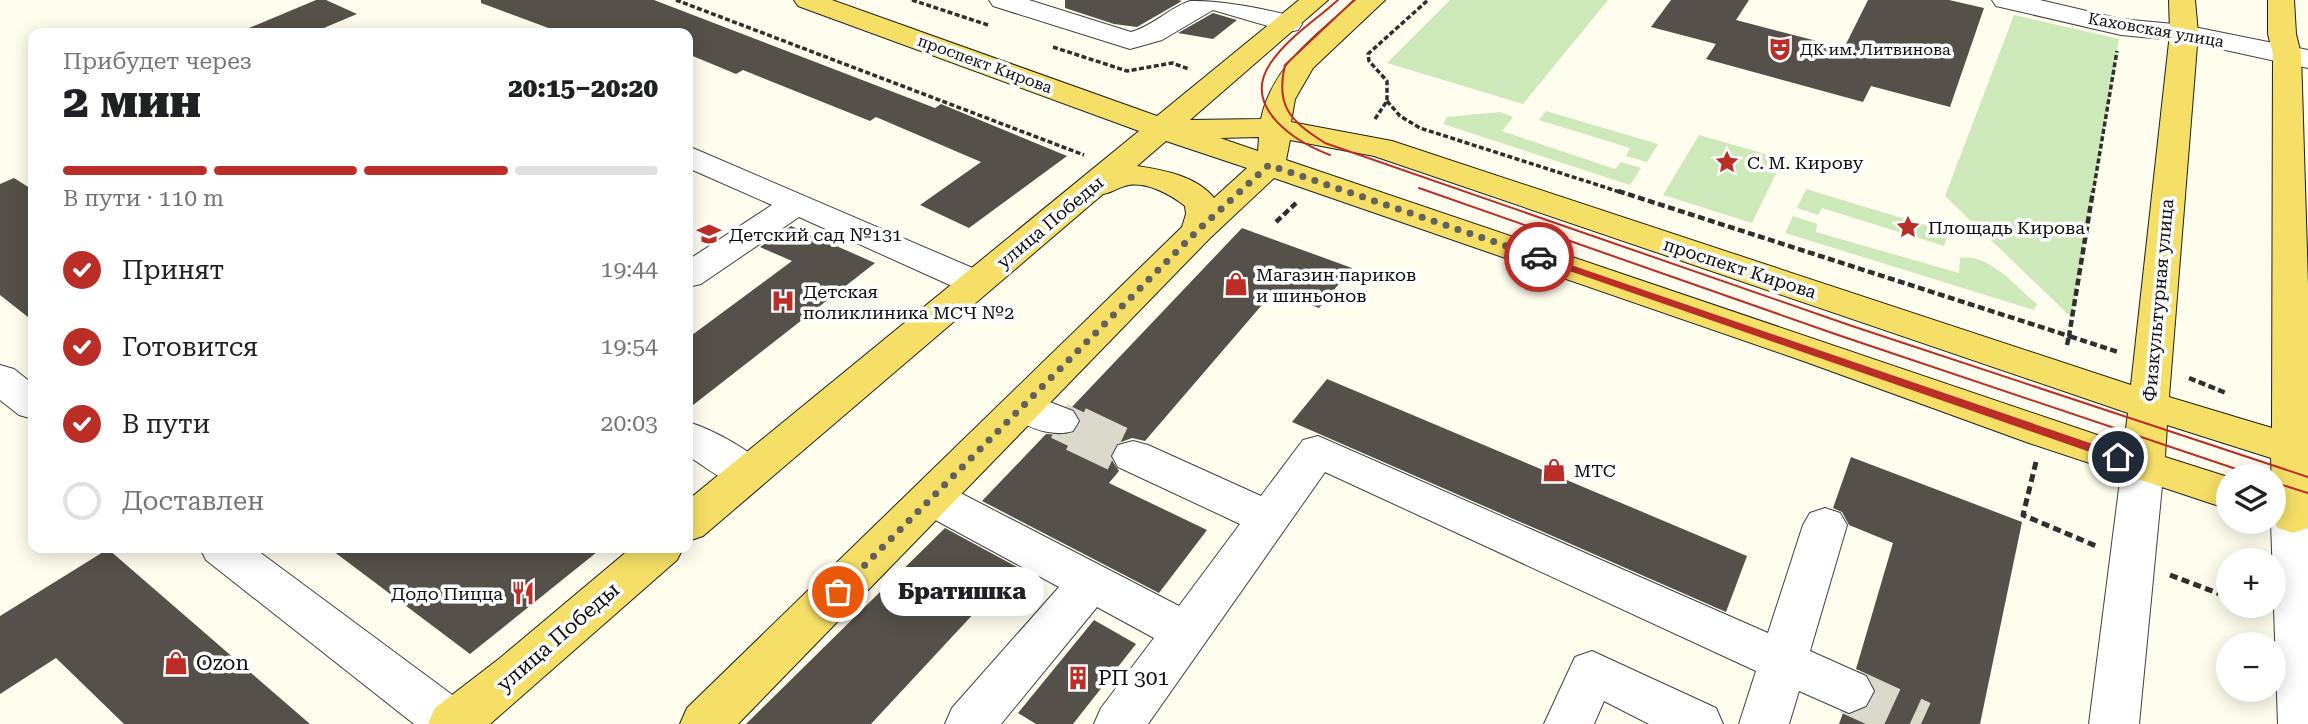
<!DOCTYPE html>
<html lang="ru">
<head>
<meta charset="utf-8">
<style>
	:root { --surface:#fff; --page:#f6f6f6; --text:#202124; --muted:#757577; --line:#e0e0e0; --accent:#bb2e28 }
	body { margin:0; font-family:"Roboto Serif",serif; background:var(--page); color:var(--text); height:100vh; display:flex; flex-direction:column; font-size:26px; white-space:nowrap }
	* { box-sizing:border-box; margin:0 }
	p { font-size:23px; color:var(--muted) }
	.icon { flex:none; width:38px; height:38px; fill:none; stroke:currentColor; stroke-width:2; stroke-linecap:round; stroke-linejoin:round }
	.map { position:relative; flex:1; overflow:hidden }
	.details { position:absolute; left:28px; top:28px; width:665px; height:525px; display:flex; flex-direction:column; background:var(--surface); border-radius:14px; box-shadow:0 4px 18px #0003 }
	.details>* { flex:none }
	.fabs { position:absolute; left:2216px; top:464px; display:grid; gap:14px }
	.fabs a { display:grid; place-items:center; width:70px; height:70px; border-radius:50%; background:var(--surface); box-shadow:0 4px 18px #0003; font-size:35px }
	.pin { position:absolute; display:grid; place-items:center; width:60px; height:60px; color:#fff; margin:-30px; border:4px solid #fff; border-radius:50%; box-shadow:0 2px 7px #0007 }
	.courier { position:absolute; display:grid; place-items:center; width:70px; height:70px; margin:-35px; border:5px solid #bb2e28; border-radius:50%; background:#fff; color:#222; box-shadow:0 2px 9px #0007 }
	.bubble { position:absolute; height:49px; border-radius:24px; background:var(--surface); box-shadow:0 4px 18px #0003; font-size:23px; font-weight:800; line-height:49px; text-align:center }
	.head em { font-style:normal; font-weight:800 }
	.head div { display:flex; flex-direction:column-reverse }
	.head { display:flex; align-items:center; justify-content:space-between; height:119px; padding:0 35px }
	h1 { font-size:46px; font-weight:800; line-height:52px }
	.bar { display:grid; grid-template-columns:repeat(4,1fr); gap:10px 7px; align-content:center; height:84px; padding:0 35px }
	.bar i { height:9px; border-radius:5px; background:var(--line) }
	.bar .active { background:var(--accent) }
	.bar p { grid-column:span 4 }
	ol { padding:0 35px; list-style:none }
	li { display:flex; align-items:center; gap:21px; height:77px }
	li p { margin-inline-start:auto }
	li .icon { padding:7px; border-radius:50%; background:var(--accent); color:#fff; stroke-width:4 }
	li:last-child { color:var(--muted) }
	li i { width:38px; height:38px; border:4px solid var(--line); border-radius:50% }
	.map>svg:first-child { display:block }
</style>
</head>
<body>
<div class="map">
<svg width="2308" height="724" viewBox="0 0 2308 724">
	<rect width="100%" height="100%" fill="#fffdee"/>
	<!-- green -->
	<g fill="#cde8b9">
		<polygon points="1450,0 1608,0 1523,104 1387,63"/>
		<polygon points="2014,15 2119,39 2072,318 1945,196"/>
		<polygon points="1546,111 1658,144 1647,162 1626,156 1630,148 1539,120"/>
		<polygon points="1500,112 1513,117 1502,131 1615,169 1621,162 1641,168 1630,185 1443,124 1447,117"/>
		<polygon points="1699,135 1783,159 1752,223 1663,195"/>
		<polygon points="1806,189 1948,232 1944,246 1822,208 1818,215 1797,208"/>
		<path d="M1793,216L1817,224L1816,232L1959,273L1960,258C1989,253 2015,286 2037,304L2034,310L1785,233Z"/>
	</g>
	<!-- building -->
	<g fill="#56504a">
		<polygon points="316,0 326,0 357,14 312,33 237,33"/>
		<polygon points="481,0 654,0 935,108 941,104 1067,156 969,228 920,205 981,162 876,117 870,121 743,70 736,74 688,54 688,33 562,33 481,3"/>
		<polygon points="1065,0 1178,0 1182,1 1137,27 1114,24 1065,8"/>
		<polygon points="1671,0 1749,0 1736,20 1844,48 1868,0 1949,0 1984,8 1950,107 1871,86 1863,102 1706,59 1716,44 1651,27"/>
		<polygon points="1213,13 1237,20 1213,39 1178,33"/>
		<polygon points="14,178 33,190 33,321 0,295 0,184"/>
		<polygon points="791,226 875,263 688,409 688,338 792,261 760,247"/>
		<polygon points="1242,228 1352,268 1319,308 1274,291 1145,441 1132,438 1116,444 1110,457 1119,471 1109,483 1207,530 1159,593 982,501 1046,434 1065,435 1075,432 1081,420 1071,408"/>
		<polygon points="1327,379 1747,556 1726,612 1292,422"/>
		<polygon points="1851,457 2022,522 1980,724 1839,724 1843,713 1850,715 1867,708 1876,692 1868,675 1856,669 1893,543 1849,525 1842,512 1833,508"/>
		<polygon points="945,528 1017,567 871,724 746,724"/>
		<polygon points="329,548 602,548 470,654"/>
		<polygon points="108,549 310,724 124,724 56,658 0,694 0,616"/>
		<polygon points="1094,620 1136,644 1073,724 1036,724 1018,713"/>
	</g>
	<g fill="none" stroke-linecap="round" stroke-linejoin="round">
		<!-- minor-tunnel-far1 -->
		<polyline stroke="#dbd9cc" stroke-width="37" stroke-dasharray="37 18" stroke-linecap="butt" points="1059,421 1080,431"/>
		<!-- minor-tunnel -->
		<g stroke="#dbd9cc" stroke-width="46" stroke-dasharray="46 23" stroke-linecap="butt">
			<polyline points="1076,429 1133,456"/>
			<polyline points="1849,691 1921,724"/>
		</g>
		<!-- minor casing -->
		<g stroke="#404040" stroke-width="2">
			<g id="minor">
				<path d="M989,0H1029L1131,32C1153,26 1169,8 1190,1C1220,0 1268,9 1298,18L1302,24L1298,30L1288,32L1213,10L1162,40L1130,49L993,6Z"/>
				<polygon points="1992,0 2040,0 2121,19 2184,25 2308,50 2308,68 2184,41 2121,35 1996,6"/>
				<polygon points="688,146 989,275 994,283 989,291 976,294 963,291 799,217 701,284 688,287 688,260 772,205 688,168"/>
				<polygon points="0,365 14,369 33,384 33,419 19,415 0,400"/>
				<path d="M1024,392L1073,411L1079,421L1073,431C1052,438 1016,426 1004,406L1010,396Z"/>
				<path d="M688,422C711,429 757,452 768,472L762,483C733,492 712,471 688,456Z"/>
				<polygon points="1318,436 1768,633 1803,525 1810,513 1825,508 1840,513 1847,525 1810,651 1866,676 1874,691 1866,706 1849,713 1799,691 1789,724 1739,724 1756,671 1325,472 1148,724 1094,724 1101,708 1154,638 1097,607 1001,724 945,724 952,708 1059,587 917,510 911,498 917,486 932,482 947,486 1179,606 1240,524 1118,467 1112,456 1118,445 1133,441 1148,445 1261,496 1303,440"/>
				<polygon points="2143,449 2158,454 2164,465 2139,724 2089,724 2122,465 2128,454"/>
				<polygon points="2293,499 2308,504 2308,724 2278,724 2271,522 2278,504"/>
				<polygon points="200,548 254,548 470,708 477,724 414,724 206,560"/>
				<polygon points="1592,651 1716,708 1723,724 1649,724 1604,701 1594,724 1544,724 1575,657"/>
			</g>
		</g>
		<!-- major casing -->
		<g stroke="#1e1e1e" stroke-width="2">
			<g id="major">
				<path d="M794,0H832L1157,116L1299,0H1328L1190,120L1261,119C1272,66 1317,34 1356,0H1385L1313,68L1295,99L1291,122L1392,141L2131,385L2170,33L2169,0H2195L2198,33L2169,397L2272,428L2273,54L2268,34V0H2294L2296,34L2301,54L2308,285V528L2293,533L2278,528L2273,520L2271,458L2167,425L2165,457L2228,477V509L2029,443L1806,362L1274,178L1210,238L738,724H680L687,708L1182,227L1186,214L1185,206C1170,194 1144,180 1125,186C1117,188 1111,193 1103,194L703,536L688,541V500L1139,131L798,6ZM1259,137L1258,151L1220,138ZM1290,140L1374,156L2128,413L2124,444L1286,160ZM1166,141L1247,168L1214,198C1197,176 1163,170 1137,166Z"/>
				<polygon points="631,548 683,548 677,560 490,724 428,724 435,708 500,658"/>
			</g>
		</g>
		<!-- path-far2 -->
		<g stroke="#2f2f2f" stroke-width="3.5" stroke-dasharray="5 2.5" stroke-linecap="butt">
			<polyline points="676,0 1084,155"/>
			<polyline points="912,0 988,25"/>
			<polyline points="1053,47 1127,71 1172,63 1189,69"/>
			<polyline points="1387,101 1400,116 1420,128 1623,193"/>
			<polyline points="1375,119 1387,101 1387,81 1369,61 1368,54 1428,0"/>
			<polyline points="2093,193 2117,51"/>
		</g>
		<!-- path-far1 -->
		<g stroke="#2f2f2f" stroke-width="4.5" stroke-dasharray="7 3.5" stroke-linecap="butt">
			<polyline points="1618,191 2069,336 2093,191"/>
			<polyline points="1276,222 1296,203"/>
			<polyline points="2067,345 2069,336 2118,352"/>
			<polyline points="2189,378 2226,393"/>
		</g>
		<!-- path -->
		<g stroke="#2f2f2f" stroke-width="5" stroke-dasharray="8 4.5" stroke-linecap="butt">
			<polyline points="2036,462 2023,515 2096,546"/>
			<polyline points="2170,575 2228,597"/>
		</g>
		<!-- minor -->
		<use href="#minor" fill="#fff" fill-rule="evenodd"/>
		<!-- major -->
		<use href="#major" fill="#f5df67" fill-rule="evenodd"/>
		<!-- tram -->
		<g stroke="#bb2e28" stroke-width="2">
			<path d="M1354,0L1285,65C1275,107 1291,121 1325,143L1852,326L2308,477"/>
			<path d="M1330,155C1296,142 1241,108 1270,64C1287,38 1316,20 1338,0"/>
			<polyline points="1419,188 1838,335 2257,476"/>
			<polyline points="2273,482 2308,493"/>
		</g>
	</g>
	<!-- route -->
	<polygon fill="#bb2e28" points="1539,254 2122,454 2124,457 2118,461 2113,460 1535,259 1535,255"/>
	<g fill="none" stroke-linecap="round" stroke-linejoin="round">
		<!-- done -->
		<polyline stroke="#62615c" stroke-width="7" stroke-dasharray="0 12.6" points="838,592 1198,230 1269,165 1539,257"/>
	</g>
	<!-- icons -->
	<defs>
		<g id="theatre-bare" transform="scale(1.89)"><path d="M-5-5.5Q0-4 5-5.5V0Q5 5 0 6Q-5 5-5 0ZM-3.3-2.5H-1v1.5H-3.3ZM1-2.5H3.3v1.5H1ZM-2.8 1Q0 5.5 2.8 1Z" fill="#bb2e28" stroke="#fff" stroke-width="2.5" paint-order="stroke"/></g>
		<g id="sight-bare" transform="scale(1.89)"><path d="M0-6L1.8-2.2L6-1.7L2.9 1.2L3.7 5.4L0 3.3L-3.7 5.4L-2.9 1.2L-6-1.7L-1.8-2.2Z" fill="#bb2e28" stroke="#fff" stroke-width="2.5" paint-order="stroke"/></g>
		<g id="school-bare" transform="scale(1.89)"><path d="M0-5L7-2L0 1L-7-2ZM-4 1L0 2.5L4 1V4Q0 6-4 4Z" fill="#bb2e28" stroke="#fff" stroke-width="2.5" paint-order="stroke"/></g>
		<g id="shop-bare" transform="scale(1.89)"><path d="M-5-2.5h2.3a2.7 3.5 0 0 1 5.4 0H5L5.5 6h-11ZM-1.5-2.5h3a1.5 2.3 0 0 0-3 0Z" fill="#bb2e28" stroke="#fff" stroke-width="2.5" paint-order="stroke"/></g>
		<g id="hospital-bare" transform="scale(1.89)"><path d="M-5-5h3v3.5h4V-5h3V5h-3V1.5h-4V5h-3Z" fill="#bb2e28" stroke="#fff" stroke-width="2.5" paint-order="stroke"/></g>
		<g id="restaurant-bare" transform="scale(1.89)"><path d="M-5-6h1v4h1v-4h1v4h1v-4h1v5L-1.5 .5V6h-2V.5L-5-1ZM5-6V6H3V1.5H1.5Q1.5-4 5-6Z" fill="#bb2e28" stroke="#fff" stroke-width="2.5" paint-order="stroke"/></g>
		<g id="building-bare" transform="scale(1.89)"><path d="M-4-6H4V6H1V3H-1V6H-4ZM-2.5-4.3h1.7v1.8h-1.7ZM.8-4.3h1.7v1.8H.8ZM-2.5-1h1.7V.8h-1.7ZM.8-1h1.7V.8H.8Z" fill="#bb2e28" stroke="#fff" stroke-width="2.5" paint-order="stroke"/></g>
	</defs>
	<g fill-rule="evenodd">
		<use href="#theatre-bare" x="1780" y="49"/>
		<use href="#sight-bare" x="1727" y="162"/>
		<use href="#sight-bare" x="1908" y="227"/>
		<use href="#school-bare" x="709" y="234"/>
		<use href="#shop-bare" x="1236" y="284"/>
		<use href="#hospital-bare" x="783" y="301"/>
		<use href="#shop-bare" x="1554" y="470"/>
		<use href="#restaurant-bare" x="523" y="593"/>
		<use href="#shop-bare" x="176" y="663"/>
		<use href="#building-bare" x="1078" y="678"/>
	</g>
	<g text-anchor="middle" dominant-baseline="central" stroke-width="7" stroke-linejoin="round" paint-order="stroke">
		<!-- far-street labels -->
		<g font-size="16" fill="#0d0d0d" stroke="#fff">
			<text transform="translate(2156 30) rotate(10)">Каховская улица</text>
			<text transform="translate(985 64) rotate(20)">проспект Кирова</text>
		</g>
		<!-- far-poi labels -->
		<g font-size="16" fill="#0d0d0d" stroke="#fff" text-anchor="start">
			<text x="1800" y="49">ДК им. Литвинова</text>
		</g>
		<!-- poi labels -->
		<g font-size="18" fill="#0d0d0d" stroke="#fff" text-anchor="start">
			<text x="1747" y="162">С. М. Кирову</text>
			<text x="1928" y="227">Площадь Кирова</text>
			<text x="729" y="234">Детский сад №131</text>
			<text x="1256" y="274">Магазин париков<tspan x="1256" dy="21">и шиньонов</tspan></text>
			<text x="803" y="291">Детская<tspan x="803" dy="21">поликлиника МСЧ №2</tspan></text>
			<text x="1574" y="470">МТС</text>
			<text x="503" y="593" text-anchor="end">Додо Пицца</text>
		</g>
		<!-- street labels -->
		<g font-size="18" fill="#0d0d0d" stroke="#fff">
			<text transform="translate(1050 222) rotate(-40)">улица Победы</text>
			<text transform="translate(1740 268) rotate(18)">проспект Кирова</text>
			<text transform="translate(2158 300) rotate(-85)">Физкультурная улица</text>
		</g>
		<!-- near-street labels -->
		<g font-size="21" fill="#0d0d0d" stroke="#fff">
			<text transform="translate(558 637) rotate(-41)">улица Победы</text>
		</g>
		<!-- near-poi labels -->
		<g font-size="21" fill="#0d0d0d" stroke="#fff" text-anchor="start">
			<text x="196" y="663">Ozon</text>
			<text x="1098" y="678">РП 301</text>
		</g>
	</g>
</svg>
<div class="fabs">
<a><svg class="icon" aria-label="layers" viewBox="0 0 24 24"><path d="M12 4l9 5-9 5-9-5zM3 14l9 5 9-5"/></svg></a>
<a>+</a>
<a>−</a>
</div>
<div class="pin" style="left:838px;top:592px;background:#ea580c"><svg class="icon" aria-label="bag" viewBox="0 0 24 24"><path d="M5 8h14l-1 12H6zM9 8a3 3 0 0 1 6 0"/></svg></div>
<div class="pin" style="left:2118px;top:457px;background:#1f2937"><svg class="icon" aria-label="home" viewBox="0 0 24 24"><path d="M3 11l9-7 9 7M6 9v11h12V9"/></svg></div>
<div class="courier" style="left:1539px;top:257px"><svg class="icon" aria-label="car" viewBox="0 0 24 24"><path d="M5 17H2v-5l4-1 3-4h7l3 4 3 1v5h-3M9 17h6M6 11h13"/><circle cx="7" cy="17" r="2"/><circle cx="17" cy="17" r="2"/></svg></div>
<div class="bubble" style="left:880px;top:567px;width:164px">Братишка</div>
<section class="details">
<div class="head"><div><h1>2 мин</h1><p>Прибудет через</p></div><em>20:15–20:20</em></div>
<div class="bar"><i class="active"></i><i class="active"></i><i class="active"></i><i></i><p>В пути · 110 m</p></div>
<ol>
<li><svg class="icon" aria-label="check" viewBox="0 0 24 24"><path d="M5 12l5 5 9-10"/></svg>Принят<p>19:44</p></li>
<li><svg class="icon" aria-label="check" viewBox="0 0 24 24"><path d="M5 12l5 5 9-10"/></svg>Готовится<p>19:54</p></li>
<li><svg class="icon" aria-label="check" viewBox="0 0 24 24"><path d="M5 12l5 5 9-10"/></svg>В пути<p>20:03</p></li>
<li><i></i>Доставлен</li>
</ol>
</section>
</div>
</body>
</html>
